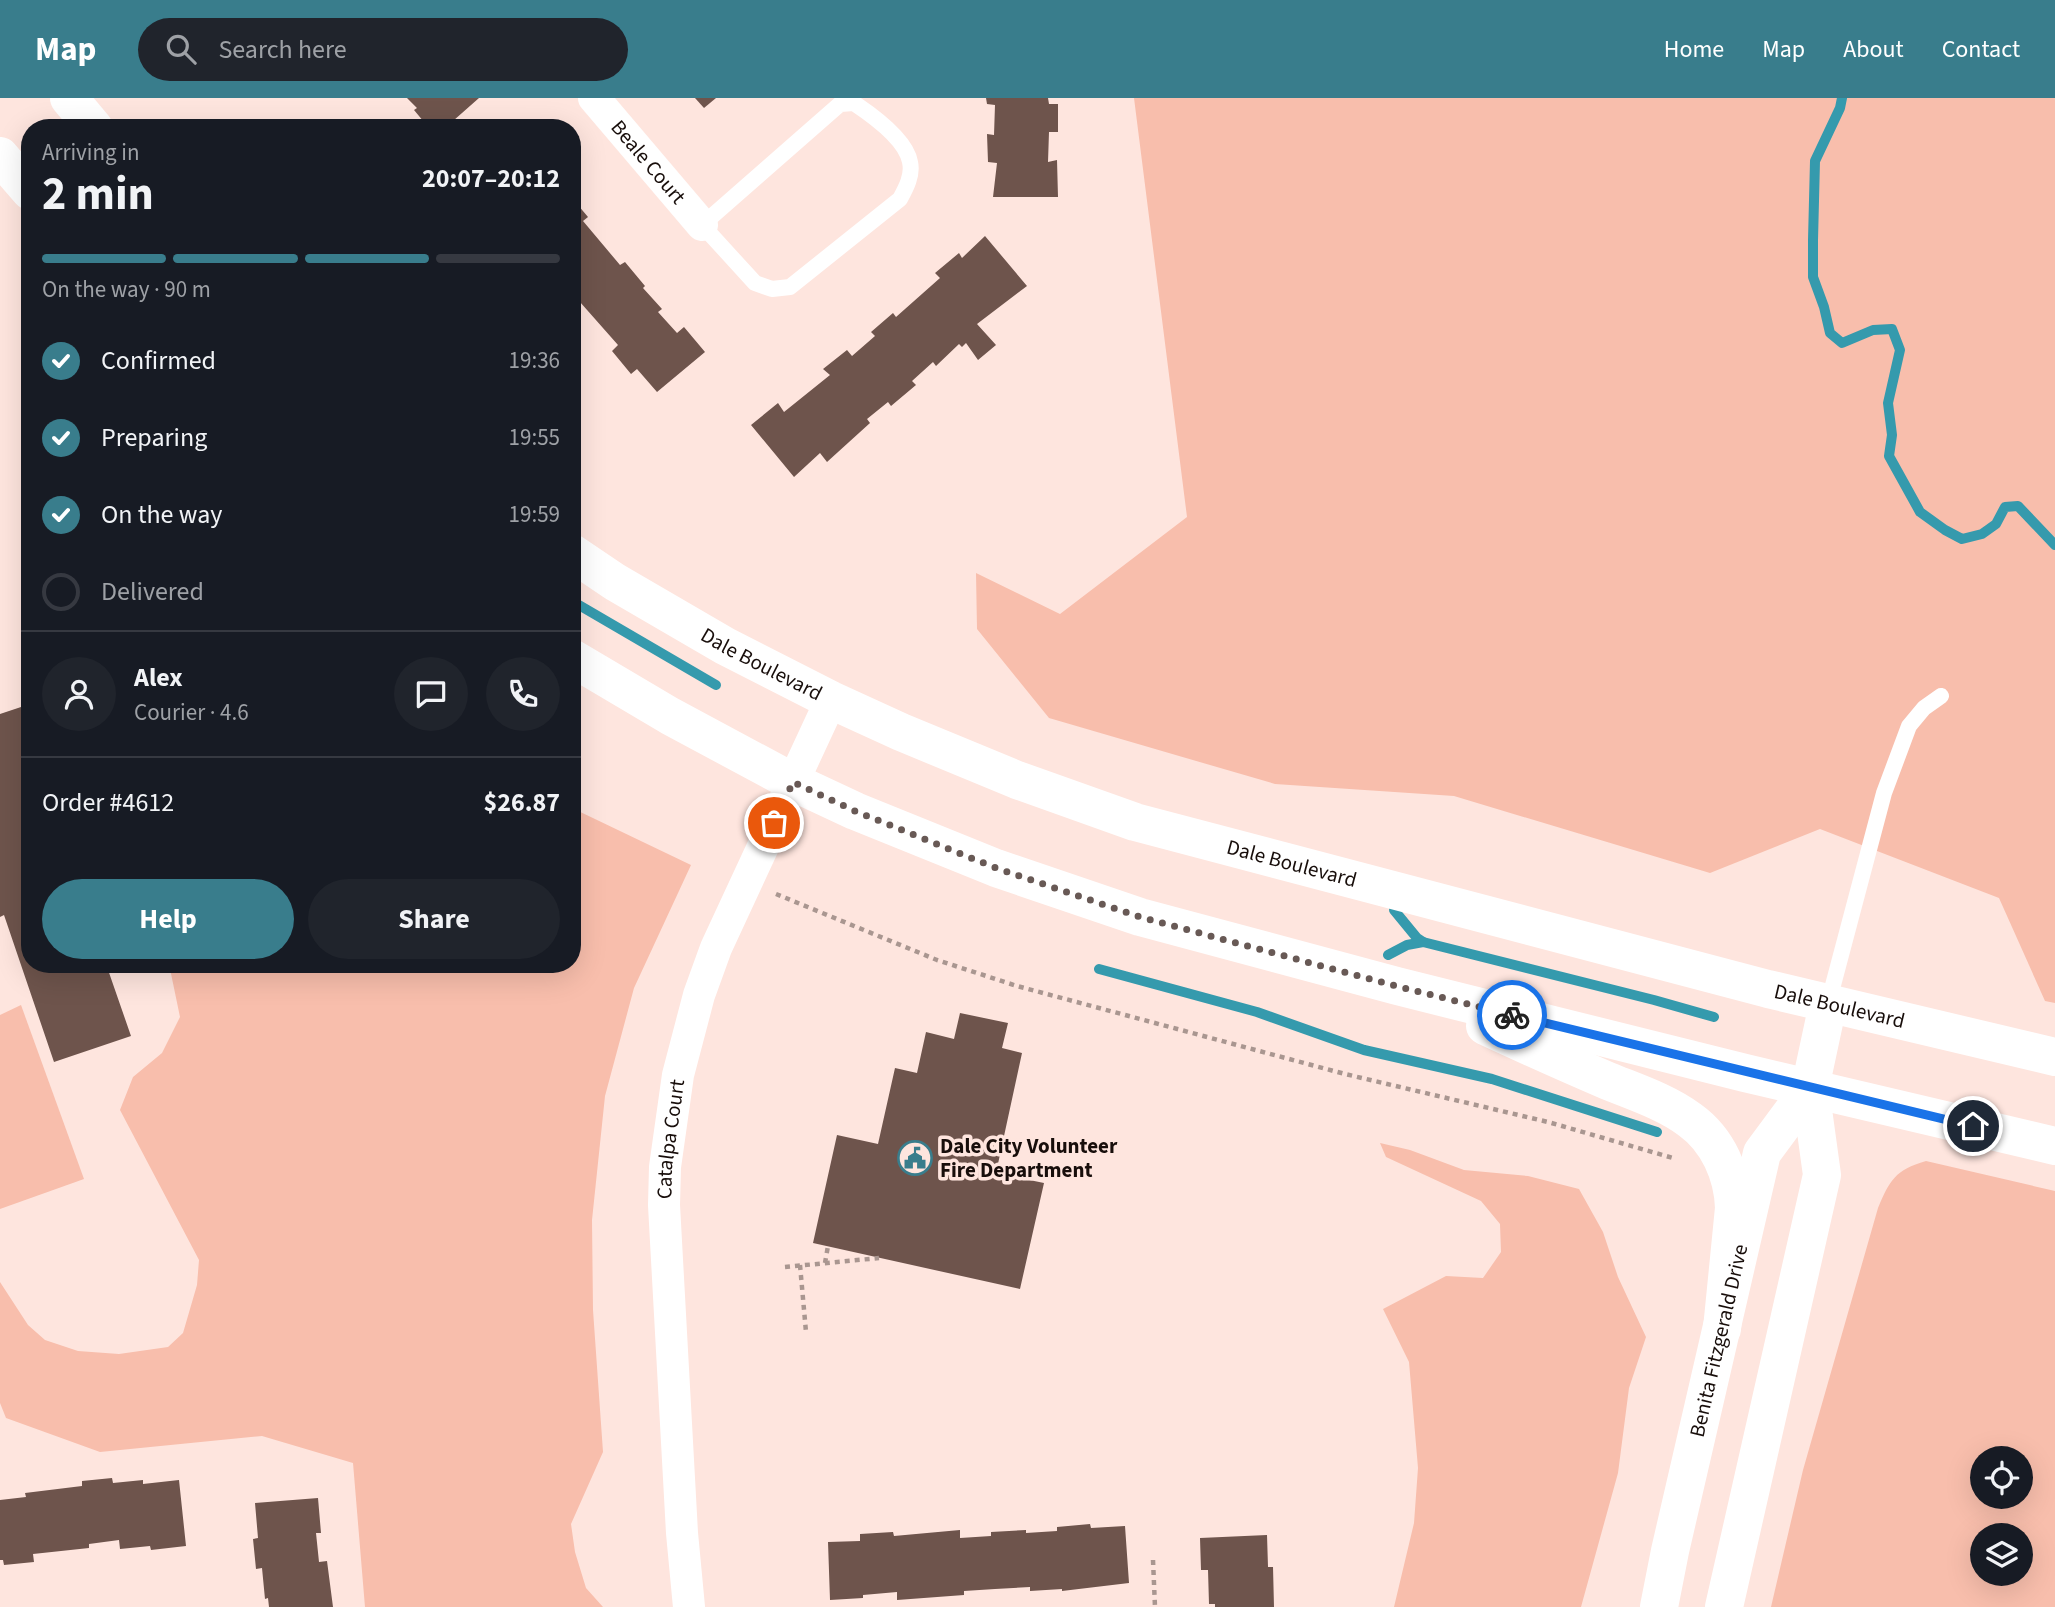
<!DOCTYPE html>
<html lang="en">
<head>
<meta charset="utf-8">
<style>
	:root { --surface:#171b24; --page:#20242c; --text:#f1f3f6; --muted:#9ea1a6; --line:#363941; --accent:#397d8c }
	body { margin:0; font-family:"Source Sans 3",sans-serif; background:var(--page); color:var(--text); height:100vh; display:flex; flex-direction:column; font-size:26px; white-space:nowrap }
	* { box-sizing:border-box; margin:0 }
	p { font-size:23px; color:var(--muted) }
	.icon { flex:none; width:38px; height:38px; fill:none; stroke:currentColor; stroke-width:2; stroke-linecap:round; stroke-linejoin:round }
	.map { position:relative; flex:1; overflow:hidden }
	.panel { position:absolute; left:21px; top:21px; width:560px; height:854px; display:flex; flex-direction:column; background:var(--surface); border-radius:28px; box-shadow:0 7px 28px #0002 }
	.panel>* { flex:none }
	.tools { position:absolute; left:1970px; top:1348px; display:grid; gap:14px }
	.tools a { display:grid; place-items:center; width:63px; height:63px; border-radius:50%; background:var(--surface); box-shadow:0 7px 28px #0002; font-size:35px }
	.pin { position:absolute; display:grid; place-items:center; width:60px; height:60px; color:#fff; margin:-30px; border:4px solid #fff; border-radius:50%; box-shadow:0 2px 7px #0007 }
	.courier { position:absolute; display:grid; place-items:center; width:70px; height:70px; margin:-35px; border:5px solid #1a73e8; border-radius:50%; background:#fff; color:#222; box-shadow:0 2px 9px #0007 }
	.summary em { font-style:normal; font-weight:700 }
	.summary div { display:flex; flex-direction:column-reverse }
	.summary { display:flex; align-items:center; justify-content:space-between; height:119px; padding:0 21px }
	h1 { font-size:46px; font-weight:700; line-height:52px }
	.bar { display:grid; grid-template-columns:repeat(4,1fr); gap:10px 7px; align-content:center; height:84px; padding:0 21px }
	.bar i { height:9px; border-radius:5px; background:var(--line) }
	.bar .on { background:var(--accent) }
	.bar p { grid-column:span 4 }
	.line { display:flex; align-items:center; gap:18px; padding:0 21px; border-top:2px solid var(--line) }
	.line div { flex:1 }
	.round { display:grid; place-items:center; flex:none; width:74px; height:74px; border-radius:37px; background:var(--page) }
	ol { padding:0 21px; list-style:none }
	li { display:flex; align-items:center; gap:21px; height:77px }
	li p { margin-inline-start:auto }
	li .icon { padding:7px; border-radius:50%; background:var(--accent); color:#fff; stroke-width:4 }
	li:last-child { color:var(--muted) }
	li i { width:38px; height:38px; border:4px solid var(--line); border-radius:50% }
	.button { display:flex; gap:14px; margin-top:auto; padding:14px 21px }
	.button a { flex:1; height:80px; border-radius:42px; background:var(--accent); color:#fff; font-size:28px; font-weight:700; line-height:80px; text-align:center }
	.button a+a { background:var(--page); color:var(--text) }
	header { display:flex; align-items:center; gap:42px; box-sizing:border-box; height:98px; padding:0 35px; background:var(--accent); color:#fff }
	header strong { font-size:33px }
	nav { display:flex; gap:38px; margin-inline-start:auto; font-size:24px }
	.search { width:490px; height:63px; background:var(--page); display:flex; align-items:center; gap:18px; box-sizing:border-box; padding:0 24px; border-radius:38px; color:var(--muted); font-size:26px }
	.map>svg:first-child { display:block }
</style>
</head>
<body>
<header>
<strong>Map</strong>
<div class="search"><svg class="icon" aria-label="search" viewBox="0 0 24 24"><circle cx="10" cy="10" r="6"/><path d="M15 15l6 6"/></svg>Search here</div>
<nav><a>Home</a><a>Map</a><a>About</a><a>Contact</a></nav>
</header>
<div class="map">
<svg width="2055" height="1509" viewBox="0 0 2055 1509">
	<rect width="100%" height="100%" fill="#fee5de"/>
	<!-- green -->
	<g fill="#f8beac" fill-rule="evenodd">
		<polygon points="1134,0 2055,0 2055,905 2045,903 1999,800 1820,731 1710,775 1454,698 1275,686 1049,620 977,531 976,475 1060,516 1187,419"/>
		<polygon points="572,710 691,767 634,890 605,998 592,1122 593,1212 603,1354 571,1426 575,1454 586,1490 603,1509 365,1509 353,1365 262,1338 100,1354 6,1320 0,1305 0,1184 28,1227 45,1242 78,1253 119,1256 168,1249 183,1235 197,1187 199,1162 120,1012 133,979 162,955 180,919 169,866 572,866"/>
		<polygon points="21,907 84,1081 0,1111 0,917"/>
		<polygon points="1380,1045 1410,1052 1464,1072 1528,1078 1579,1091 1603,1134 1618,1179 1646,1239 1629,1290 1618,1375 1581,1509 1394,1509 1414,1425 1418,1370 1409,1264 1383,1211 1446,1178 1483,1180 1501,1154 1500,1126 1481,1103 1386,1059"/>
		<path d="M1926,1063L2055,1093V1509H1771L1803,1372L1878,1110C1890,1082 1895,1072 1926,1063ZM1983,1360H2021V1398H1983ZM1983,1437H2021V1475H1983Z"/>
	</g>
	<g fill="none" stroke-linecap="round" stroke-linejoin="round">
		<!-- stream -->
		<g stroke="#359aad" stroke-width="10">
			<polyline points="1842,0 1840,10 1815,63 1813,142 1813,179 1824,209 1830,235 1842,245 1873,232 1892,231 1900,252 1888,305 1892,337 1889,358 1920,414 1945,432 1962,441 1982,436 1996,426 2005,409 2018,408 2055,447"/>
			<polyline points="572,503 716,587"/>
			<polyline points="1394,812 1417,840 1423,844"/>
			<polyline points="1388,857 1407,847 1423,844 1654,902 1714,919"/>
			<polyline points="1099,871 1257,914 1364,952 1492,981 1657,1034"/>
		</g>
	</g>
	<!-- building -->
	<g fill="#6e544c">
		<polygon points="407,0 479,0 445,30 429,30 414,12 417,10"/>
		<polygon points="695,0 716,0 704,10"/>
		<polygon points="986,0 1048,0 1049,6 1058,6 1058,34 1049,34 1048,64 1057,62 1058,99 993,99 997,65 988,64 987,36 994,37 995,7 987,6"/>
		<polygon points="572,100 588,119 583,123 620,167 625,164 645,188 643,190 662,211 658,214 677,235 684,229 705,254 657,294 637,271 631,276 612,253 618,247 580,204 572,211"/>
		<polygon points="985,138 1027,188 977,226 996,247 978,262 966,245 962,249 959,246 936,268 933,264 912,283 916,287 891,308 888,304 867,321 870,325 827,364 820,355 794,379 751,327 778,305 784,314 830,277 823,271 847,252 852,258 875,238 871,234 893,215 896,219 940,180 935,175 959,155 962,160"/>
		<polygon points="30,606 30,866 106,866 131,938 54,964 4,817 0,819 0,616"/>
		<polygon points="960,915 1008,925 1002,950 1022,955 996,1075 1044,1085 1020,1191 813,1145 837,1037 878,1046 895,970 917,975 926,934 954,941"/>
		<polygon points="112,1380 113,1385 143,1382 143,1386 179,1382 186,1448 151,1452 150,1448 120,1451 119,1442 89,1446 89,1450 33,1456 34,1464 4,1467 3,1462 0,1462 0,1402 26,1399 25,1395 82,1388 82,1383"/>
		<polygon points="318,1400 321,1435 316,1435 319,1464 327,1463 333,1509 269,1509 268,1500 265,1501 262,1470 256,1471 253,1441 258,1440 255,1405"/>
		<polygon points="1090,1426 1091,1430 1125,1428 1129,1485 1062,1493 1062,1491 1030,1493 1030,1489 995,1491 964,1493 964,1497 897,1502 897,1494 863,1497 863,1500 830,1502 828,1444 860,1443 860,1436 893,1434 894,1438 960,1432 960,1440 991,1438 991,1434 1026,1432 1026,1435 1057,1433 1057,1429"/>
		<polygon points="1267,1437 1268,1469 1273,1469 1274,1509 1215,1509 1215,1506 1209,1506 1208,1472 1201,1472 1200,1440"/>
	</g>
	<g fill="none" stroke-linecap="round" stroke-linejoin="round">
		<!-- path -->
		<g stroke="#a99690" stroke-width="4.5" stroke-dasharray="5 5" stroke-linecap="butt">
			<polyline points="776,796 937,862 1017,888 1345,976 1548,1024 1673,1060"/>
			<polyline points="825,1165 828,1148"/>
			<polyline points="800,1167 806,1234"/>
			<polyline points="785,1169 879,1160"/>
			<polyline points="1153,1462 1155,1509"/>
		</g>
		<!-- service -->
		<g stroke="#fff" stroke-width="16">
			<path d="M854,5C872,17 906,41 910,64C913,77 906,90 900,101L790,189L772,191L755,185L702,127L840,6Z"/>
			<polyline points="1828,906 1884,695 1909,628 1924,610 1941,598"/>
		</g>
		<!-- minor -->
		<g stroke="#fff" stroke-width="32">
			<path id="s1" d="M594,0L702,127"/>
			<path id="s2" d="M689,1509L682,1435L664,1107L665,1069L678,977L699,897L716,850L831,602"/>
		</g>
		<!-- secondary -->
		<g stroke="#fff" stroke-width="38">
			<path id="s3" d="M1659,1509L1670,1453L1762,1055L1810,990"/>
			<polyline points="1724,1509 1822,1077 1810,990 1828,906"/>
		</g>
		<!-- primary -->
		<g stroke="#fff" stroke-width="38">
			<polyline points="69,0 94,30"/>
			<polyline points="0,58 30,93"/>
			<path id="s4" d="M572,455L615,484L725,548L831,602L901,634L1017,682L1135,724L1768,891L2055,959"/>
			<polyline points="572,560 670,618 793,684 855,713 996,770 1140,819 1397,888 1745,975 2055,1048"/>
			<path d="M1485,928C1526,947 1566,965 1608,983C1635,994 1666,1004 1690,1022C1718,1042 1733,1077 1734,1110L1722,1231"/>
		</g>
	</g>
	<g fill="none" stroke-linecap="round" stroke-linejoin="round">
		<!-- done -->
		<polyline stroke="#685955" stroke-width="7" stroke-dasharray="0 12.6" points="774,725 793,684 855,713 996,770 1140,819 1396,888 1512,917"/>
		<!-- route -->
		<polyline stroke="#1a73e8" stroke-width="9" points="1512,917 1973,1028"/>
	</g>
	<!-- icons -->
	<defs>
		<g id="civic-ring" transform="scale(1.75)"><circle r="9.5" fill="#fee5de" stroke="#397d8c" stroke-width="1.5"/><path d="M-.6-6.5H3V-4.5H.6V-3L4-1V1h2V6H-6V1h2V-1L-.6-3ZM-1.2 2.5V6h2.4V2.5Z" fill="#397d8c"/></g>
	</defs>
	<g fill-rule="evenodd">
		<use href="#civic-ring" x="915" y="1060"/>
	</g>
	<g text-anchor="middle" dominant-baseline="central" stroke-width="7" stroke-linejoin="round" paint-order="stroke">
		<!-- street labels -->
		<g font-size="21" fill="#180e0b" stroke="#fee5de">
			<text stroke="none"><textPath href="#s1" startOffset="84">Beale Court</textPath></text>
			<text stroke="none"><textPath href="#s4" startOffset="220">Dale Boulevard</textPath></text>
			<text stroke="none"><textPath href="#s4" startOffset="788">Dale Boulevard</textPath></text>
			<text stroke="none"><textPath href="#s4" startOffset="1354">Dale Boulevard</textPath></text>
			<text stroke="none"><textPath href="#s2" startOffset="469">Catalpa Court</textPath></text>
			<text stroke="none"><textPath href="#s3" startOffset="273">Benita Fitzgerald Drive</textPath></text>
		</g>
		<!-- poi labels -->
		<g font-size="21" font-weight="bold" fill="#180e0b" stroke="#fee5de" text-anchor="start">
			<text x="940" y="1048">Dale City Volunteer<tspan x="940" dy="24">Fire Department</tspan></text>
		</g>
	</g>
</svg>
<div class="tools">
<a><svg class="icon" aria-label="locate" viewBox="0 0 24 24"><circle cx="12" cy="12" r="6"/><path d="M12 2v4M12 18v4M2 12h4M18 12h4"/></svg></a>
<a><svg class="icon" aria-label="layers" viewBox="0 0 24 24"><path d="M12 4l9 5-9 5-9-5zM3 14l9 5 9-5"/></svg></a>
</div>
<div class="pin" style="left:774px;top:725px;background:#ea580c"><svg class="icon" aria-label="bag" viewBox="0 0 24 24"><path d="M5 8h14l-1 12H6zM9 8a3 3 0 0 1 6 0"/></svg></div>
<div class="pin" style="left:1973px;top:1028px;background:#1f2937"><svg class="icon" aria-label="home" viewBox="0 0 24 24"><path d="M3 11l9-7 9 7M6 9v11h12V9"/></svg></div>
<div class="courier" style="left:1512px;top:917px"><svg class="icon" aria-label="bike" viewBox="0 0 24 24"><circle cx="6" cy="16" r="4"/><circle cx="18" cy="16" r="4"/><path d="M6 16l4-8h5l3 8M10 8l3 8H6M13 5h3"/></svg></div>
<section class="panel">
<div class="summary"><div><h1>2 min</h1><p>Arriving in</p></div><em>20:07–20:12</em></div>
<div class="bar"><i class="on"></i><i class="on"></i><i class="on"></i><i></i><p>On the way · 90 m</p></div>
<ol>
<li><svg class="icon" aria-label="check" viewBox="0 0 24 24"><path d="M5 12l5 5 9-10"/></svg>Confirmed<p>19:36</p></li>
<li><svg class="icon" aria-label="check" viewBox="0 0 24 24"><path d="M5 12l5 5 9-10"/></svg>Preparing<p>19:55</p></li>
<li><svg class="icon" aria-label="check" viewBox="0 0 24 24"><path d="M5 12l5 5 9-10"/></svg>On the way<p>19:59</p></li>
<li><i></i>Delivered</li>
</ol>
<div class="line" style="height:126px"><a class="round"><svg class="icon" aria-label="person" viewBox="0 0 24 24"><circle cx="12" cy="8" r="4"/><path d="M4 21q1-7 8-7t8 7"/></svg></a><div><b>Alex</b><p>Courier · 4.6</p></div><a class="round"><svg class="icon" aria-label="chat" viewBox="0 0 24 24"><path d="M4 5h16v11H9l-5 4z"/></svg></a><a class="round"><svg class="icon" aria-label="phone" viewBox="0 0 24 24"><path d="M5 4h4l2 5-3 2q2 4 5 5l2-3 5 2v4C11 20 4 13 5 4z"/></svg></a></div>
<div class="line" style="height:91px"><div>Order #4612</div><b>$26.87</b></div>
<div class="button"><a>Help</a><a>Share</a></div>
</section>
</div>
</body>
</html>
